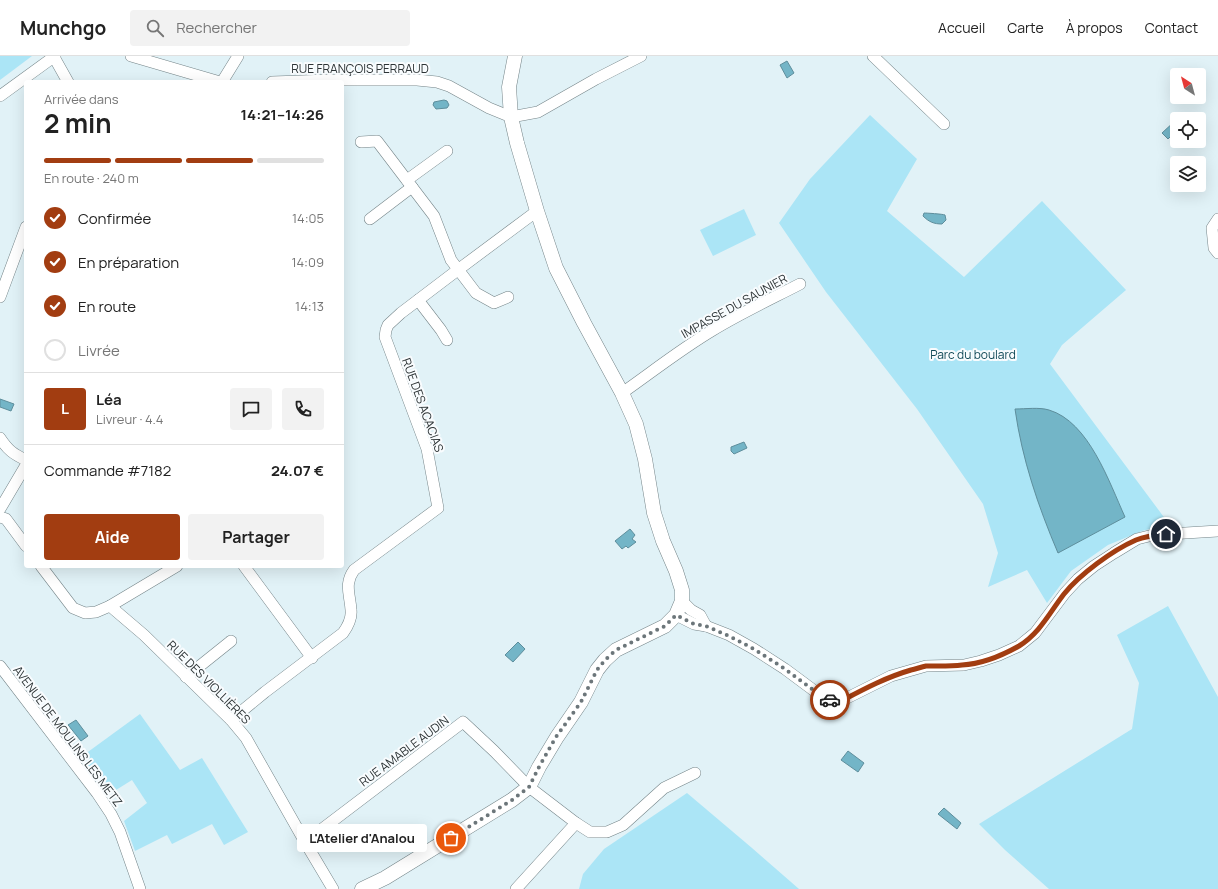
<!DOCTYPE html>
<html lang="fr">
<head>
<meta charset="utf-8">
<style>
	:root { --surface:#fff; --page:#f2f2f2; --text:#222; --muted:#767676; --line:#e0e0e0; --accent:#a23d11 }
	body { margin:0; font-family:Manrope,sans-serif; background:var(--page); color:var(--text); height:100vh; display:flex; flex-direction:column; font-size:15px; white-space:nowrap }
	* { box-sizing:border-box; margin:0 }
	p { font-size:13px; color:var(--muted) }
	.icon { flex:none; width:22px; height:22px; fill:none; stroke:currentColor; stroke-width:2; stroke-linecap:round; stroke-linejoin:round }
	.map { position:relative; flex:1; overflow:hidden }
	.side { position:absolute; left:24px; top:24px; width:320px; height:488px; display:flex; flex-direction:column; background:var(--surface); border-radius:4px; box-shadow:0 4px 16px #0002 }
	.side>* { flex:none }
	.needle { width:26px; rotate:324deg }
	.fabs { position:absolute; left:1170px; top:12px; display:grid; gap:8px }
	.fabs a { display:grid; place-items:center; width:36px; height:36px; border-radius:4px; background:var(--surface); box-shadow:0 4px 16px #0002; font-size:20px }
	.pin { position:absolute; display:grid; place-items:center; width:34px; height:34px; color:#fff; margin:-17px; border:2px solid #fff; border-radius:50%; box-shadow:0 1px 4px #0007 }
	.courier { position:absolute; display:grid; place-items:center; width:40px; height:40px; margin:-20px; border:3px solid #a23d11; border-radius:50%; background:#fff; color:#222; box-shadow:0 1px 5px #0007 }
	.bubble { position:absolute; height:28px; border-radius:4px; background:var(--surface); box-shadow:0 4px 16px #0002; font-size:13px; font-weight:700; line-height:28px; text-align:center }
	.overview em { font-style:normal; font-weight:700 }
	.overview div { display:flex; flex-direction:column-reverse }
	.overview { display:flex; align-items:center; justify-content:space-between; height:68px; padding:0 20px }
	h1 { font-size:26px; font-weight:700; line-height:30px }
	.bar { display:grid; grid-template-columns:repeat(4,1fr); gap:6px 4px; align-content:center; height:48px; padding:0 20px }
	.bar i { height:5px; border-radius:3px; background:var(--line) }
	.bar .active { background:var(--accent) }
	.bar p { grid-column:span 4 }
	.line { display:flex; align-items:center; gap:10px; padding:0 20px; border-top:1px solid var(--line) }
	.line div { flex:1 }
	.round { display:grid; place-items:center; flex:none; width:42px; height:42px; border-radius:4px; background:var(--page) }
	ol { padding:0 20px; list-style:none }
	li { display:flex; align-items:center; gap:12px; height:44px }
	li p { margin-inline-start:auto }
	li .icon { padding:4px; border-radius:50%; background:var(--accent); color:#fff; stroke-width:4 }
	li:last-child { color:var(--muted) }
	li i { width:22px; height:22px; border:2px solid var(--line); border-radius:50% }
	.primary-button { display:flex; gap:8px; margin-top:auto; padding:8px 20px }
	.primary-button a { flex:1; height:46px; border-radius:4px; background:var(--accent); color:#fff; font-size:16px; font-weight:700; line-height:46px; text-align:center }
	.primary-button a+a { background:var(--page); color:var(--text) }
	header { display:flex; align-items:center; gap:24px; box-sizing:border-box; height:56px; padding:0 20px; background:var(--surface); border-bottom:1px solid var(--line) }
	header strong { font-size:19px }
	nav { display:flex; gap:22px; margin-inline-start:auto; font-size:14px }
	.search { width:280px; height:36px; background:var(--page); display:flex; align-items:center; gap:10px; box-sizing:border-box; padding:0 14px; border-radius:4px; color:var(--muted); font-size:15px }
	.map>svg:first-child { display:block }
</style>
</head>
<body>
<header>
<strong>Munchgo</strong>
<div class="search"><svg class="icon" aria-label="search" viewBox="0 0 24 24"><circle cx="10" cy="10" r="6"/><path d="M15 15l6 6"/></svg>Rechercher</div>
<nav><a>Accueil</a><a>Carte</a><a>À propos</a><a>Contact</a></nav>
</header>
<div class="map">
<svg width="1218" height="833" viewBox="0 0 1218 833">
	<rect width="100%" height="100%" fill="#e1f2f7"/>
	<!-- green -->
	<g fill="#abe5f6">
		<polygon points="0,0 32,0 0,24"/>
		<polygon points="870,59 917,103 887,155 964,221 1042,145 1126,234 1062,289 1050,308 1169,468 1142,475 1108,489 1071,515 1047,547 1027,514 988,531 998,497 983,448 917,353 826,236 779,167 810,123"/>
		<polygon points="744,153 756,179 713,200 700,174"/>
		<polygon points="1168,550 1218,641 1218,833 1049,833 1005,794 979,768 1132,673 1139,627 1117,579"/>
		<polygon points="140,658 180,714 202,702 248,776 224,789 212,768 172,788 167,779 135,795 124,765 147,747 132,724 108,739 81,701"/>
		<polygon points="687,737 752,792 799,833 579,833 583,818 604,793"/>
	</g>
	<!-- water -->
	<g fill="#73b5c7" stroke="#5e8e9c">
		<polygon points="787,5 794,17 787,22 780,9"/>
		<polygon points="444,44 447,45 449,49 447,52 436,53 433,49 434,46"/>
		<polygon points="1175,65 1177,66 1177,74 1168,83 1162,77"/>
		<path d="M924,157C926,157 943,158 945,159L946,164L942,168C934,168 929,166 923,160Z"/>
		<polygon points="0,343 14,348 11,355 0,351"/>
		<path d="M1015,353C1026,353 1039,351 1049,354C1089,366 1109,426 1125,461L1058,497C1038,450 1022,403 1015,353Z"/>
		<polygon points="744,386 747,392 734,398 731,395 731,391"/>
		<polygon points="630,473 635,479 632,483 636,486 628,492 626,490 622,493 615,485"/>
		<polygon points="518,586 525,593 513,606 505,599"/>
		<polygon points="76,664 88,680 81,685 68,669"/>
		<polygon points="848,695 864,707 858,716 841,704"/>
		<polygon points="944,752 961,767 957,773 938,758"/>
	</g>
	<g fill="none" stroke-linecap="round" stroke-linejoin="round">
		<!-- minor casing -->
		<g stroke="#748488" stroke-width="12">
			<g id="minor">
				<polyline points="131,0 220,26"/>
				<polyline points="873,0 944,68"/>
				<polyline points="54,1 68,26"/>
				<polyline points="222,26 238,0"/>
				<polyline points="272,26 329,24 417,24 437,26 449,30 489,52 511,61 538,56 596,23 641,0"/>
				<polyline points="0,40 55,0"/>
				<polyline points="361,86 377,85 434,160 451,204 476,237 494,247 508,241"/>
				<polyline points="407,124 447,95"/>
				<polyline points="370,163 412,131"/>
				<polyline points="1218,163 1212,172 1214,192 1218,197"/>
				<polyline points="0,241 26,171"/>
				<polyline points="418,244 441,274 447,284"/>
				<path d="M622,337C652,316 681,293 713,274C741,257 771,243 800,228"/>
				<path d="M0,382C8,394 13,398 26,404"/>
				<polyline points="0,453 26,409"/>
				<polyline points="0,461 6,463 26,490"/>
				<polyline points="41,510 73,552 85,557 96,556 110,550 144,579 231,664 246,682 305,786 333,833"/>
				<polyline points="244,510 312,602"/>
				<polyline points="682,545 691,554 700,559 706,570"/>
				<polyline points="110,550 177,510"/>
				<path d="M676,559L694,568L706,570L729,579L754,593L785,613L824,642C832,645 837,645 845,643L891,620L926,610L964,609L981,605L999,599L1019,590L1035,577L1065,537L1078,523L1094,510L1114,497L1137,483L1153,479L1218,475"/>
				<polyline points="0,610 97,737 111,758 120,776 140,833"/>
				<polyline points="186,621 231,585"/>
				<path d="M231,664L265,636L343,577C348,570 352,562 351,554C350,538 344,528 354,514L438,452L427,393L385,281L386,274L388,269L401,257L455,216L537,155"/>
				<polyline points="305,786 463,666 494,695 529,731 576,767 590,776 607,776 623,769 664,732 695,717"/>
				<polyline points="516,833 576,767"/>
			</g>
		</g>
		<!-- major casing -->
		<g stroke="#748488" stroke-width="15">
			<polyline id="major" points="362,833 385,822 512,744 529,731 539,711 557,681 581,646 597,614 605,604 616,594 665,570 676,559 682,545 682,534 676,515 663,485 654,457 645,403 636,368 622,337 584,267 556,212 537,155 517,87 511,61 509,31 515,0"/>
		</g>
		<!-- minor -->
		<use href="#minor" stroke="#fff" stroke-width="11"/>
		<!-- major -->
		<use href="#major" stroke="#fff" stroke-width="14"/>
	</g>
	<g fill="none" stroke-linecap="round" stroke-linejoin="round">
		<!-- done -->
		<polyline stroke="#6c767a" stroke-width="4" stroke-dasharray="0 7.2" points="451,782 512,744 529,731 539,711 556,681 581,646 597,614 605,604 616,594 665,570 676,559 694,568 706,570 729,580 754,593 785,613 824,642 830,644"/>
		<!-- route -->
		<path stroke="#a23d11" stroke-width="5" d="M830,644L838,645L845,643C866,632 887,621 911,614C916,613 921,611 926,610C929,610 934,610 938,610C946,610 954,610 962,609C981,608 1003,599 1019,590C1040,577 1050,556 1064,538C1080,518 1113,494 1136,484C1146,480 1156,479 1166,478"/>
	</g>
	<g text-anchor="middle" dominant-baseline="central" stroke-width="4" stroke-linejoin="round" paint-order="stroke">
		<!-- street labels -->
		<g font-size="12" fill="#2d3436" stroke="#f9fcfe">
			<text x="360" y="12">RUE FRANÇOIS PERRAUD</text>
			<text transform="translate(734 250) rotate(-29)">IMPASSE DU SAUNIER</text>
			<text transform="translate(423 349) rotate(70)">RUE DES ACACIAS</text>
			<text transform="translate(209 626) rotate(45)">RUE DES VIOLLIÈRES</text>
			<text transform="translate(68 680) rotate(53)">AVENUE DE MOULINS LES METZ</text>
			<text transform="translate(404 695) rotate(-37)">RUE AMABLE AUDIN</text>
		</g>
		<!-- park labels -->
		<g font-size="12" fill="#114a58" stroke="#f9fcfe">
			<text x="973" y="298">Parc du boulard</text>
		</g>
	</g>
</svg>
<div class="fabs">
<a><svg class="needle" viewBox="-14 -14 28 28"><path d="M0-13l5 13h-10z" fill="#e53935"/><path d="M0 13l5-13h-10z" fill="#767676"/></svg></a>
<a><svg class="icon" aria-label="locate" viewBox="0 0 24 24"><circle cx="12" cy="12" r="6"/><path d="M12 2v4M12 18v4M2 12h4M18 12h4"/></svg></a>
<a><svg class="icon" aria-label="layers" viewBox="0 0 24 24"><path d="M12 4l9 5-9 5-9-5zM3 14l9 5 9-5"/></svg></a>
</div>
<div class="pin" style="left:451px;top:782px;background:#ea580c"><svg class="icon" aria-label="bag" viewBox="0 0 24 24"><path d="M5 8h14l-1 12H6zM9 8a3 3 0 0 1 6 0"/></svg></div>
<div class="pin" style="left:1166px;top:478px;background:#1f2937"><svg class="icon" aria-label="home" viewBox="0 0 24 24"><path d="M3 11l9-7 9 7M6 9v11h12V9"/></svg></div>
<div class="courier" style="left:830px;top:644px"><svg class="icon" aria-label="car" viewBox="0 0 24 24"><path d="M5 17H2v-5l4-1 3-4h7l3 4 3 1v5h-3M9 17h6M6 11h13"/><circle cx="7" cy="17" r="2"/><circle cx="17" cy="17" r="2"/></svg></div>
<div class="bubble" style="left:297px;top:768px;width:130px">L'Atelier d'Analou</div>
<section class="side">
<div class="overview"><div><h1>2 min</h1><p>Arrivée dans</p></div><em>14:21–14:26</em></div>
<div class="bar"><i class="active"></i><i class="active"></i><i class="active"></i><i></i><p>En route · 240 m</p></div>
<ol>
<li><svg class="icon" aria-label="check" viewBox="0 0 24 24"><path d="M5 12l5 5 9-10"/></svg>Confirmée<p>14:05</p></li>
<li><svg class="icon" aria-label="check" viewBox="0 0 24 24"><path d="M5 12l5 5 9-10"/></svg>En préparation<p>14:09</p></li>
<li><svg class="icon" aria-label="check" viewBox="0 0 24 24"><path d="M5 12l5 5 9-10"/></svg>En route<p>14:13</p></li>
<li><i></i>Livrée</li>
</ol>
<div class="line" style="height:72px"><b class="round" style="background:var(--accent);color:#fff">L</b><div><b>Léa</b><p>Livreur · 4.4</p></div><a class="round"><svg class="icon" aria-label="chat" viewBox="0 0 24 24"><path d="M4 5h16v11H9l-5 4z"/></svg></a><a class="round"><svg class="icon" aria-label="phone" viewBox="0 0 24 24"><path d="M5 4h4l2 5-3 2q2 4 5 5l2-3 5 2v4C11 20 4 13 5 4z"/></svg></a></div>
<div class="line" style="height:52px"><div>Commande #7182</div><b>24.07 €</b></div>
<div class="primary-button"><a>Aide</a><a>Partager</a></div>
</section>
</div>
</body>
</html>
